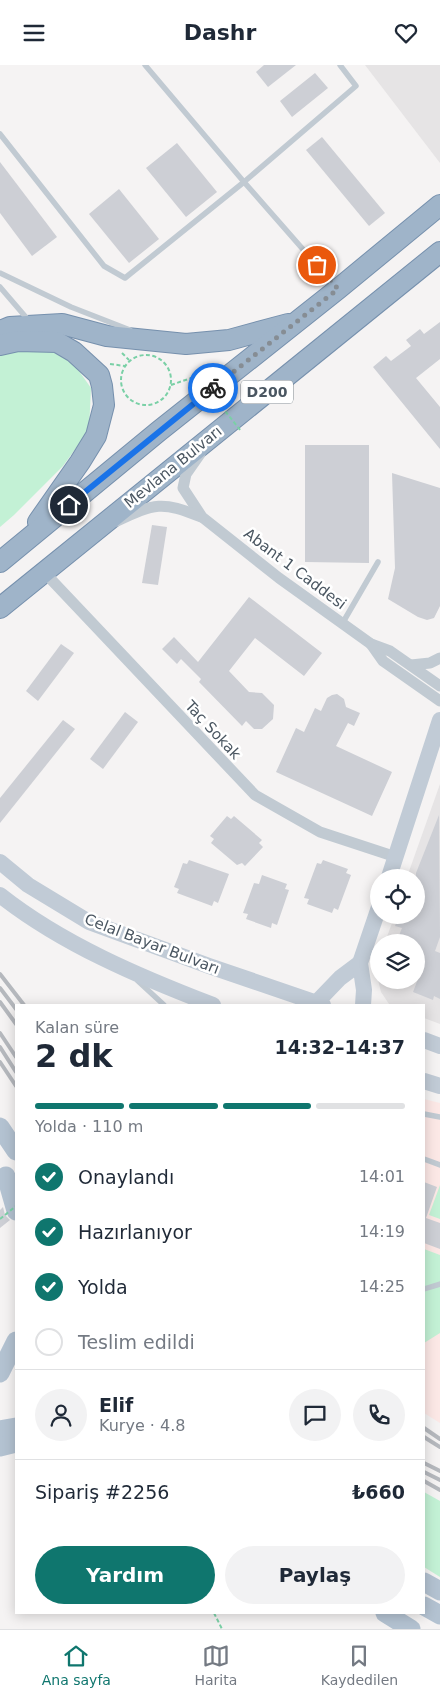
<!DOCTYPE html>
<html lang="tr">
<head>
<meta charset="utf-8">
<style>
	:root { --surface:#fff; --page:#f2f2f3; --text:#1f2937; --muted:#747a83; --line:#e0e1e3; --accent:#0f766e }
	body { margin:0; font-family:"DejaVu Sans",sans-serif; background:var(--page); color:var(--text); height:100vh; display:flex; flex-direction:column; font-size:19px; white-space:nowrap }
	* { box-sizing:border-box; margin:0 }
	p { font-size:16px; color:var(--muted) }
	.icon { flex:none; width:28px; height:28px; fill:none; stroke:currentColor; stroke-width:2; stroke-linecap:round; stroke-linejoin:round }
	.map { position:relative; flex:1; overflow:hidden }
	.details { position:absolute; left:15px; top:939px; width:410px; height:610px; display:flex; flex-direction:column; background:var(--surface); border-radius:0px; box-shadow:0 2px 12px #0003 }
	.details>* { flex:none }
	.fabs { position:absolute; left:370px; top:804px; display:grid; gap:10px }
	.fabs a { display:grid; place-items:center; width:55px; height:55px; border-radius:50%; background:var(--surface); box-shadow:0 2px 12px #0003; font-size:25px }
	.pin { position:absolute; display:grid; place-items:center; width:42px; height:42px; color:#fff; margin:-21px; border:2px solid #fff; border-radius:50%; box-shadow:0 1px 5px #0007 }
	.courier { position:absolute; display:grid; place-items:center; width:50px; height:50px; margin:-25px; border:4px solid #1a73e8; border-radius:50%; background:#fff; color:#222; box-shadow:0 1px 6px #0007 }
	.overview em { font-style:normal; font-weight:800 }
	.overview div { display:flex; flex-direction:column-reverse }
	.overview { display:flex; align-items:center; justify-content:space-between; height:85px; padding:0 20px }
	h1 { font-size:32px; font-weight:800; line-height:38px }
	.bar { display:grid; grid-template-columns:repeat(4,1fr); gap:8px 5px; align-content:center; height:60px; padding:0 20px }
	.bar i { height:6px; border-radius:4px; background:var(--line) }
	.bar .active { background:var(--accent) }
	.bar p { grid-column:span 4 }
	.line { display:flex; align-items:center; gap:12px; padding:0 20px; border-top:1px solid var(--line) }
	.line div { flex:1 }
	.round { display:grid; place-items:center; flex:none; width:52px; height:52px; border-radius:26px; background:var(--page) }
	ol { padding:0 20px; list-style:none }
	li { display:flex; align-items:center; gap:15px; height:55px }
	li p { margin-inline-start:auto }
	li .icon { padding:5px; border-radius:50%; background:var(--accent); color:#fff; stroke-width:4 }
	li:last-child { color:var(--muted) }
	li i { width:28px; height:28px; border:2px solid var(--line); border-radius:50% }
	.cta { display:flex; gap:10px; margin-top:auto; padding:10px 20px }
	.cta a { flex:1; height:58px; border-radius:30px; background:var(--accent); color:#fff; font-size:20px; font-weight:800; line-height:58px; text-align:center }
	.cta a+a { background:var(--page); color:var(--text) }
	header { display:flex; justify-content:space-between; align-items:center; height:65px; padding:0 20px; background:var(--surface); font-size:22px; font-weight:800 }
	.menu { display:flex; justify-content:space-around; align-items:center; height:70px; border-top:1px solid var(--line); background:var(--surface); font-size:14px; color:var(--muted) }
	.menu a { display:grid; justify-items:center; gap:2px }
	.menu .active { color:var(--accent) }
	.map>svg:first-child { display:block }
</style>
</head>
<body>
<header><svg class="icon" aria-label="menu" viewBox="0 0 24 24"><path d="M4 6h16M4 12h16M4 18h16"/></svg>Dashr<svg class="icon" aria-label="heart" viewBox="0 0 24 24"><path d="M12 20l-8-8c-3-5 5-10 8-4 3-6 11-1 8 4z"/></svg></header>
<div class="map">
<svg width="440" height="1564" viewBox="0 0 440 1564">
	<rect width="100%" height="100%" fill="#f5f3f3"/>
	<!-- education -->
	<g fill="#e6e4e5">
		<polygon points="365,0 440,0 440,98"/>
		<polygon points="440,719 440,959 424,953 424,940 389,939 381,927 378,915 379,899 379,915 416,915 416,878 385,877 395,850 416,850 416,812 407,812"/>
	</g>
	<!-- medical -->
	<polygon fill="#fce8e6" points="424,1034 440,1038 440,1358 424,1348"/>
	<!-- green -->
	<g fill="#c3f1d5">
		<polygon points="8,286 51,286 74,299 91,323 89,365 63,401 14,450 0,462 0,290"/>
		<polygon points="440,1120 440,1154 429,1150"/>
		<polygon points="424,1184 440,1190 440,1268 424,1278"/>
		<polygon points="424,1427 440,1436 440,1512 424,1502"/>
	</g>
	<!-- building -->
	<g fill="#cdcfd5">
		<polygon points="264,0 296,0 268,22 256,7"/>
		<polygon points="315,8 328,23 292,52 280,36"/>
		<polygon points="322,72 385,148 369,161 306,85"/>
		<polygon points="177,78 217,127 186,152 146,103"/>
		<polygon points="0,97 57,172 32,191 0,148"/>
		<polygon points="119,124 159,174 129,198 89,149"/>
		<polygon points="440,257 440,294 416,313 440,342 440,384 373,302 386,291 391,296 411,281 406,275 420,264 424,269"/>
		<polygon points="305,380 369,380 369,498 305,497"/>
		<polygon points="392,408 440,423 440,541 434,553 427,555 418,552 388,534 395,503"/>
		<polygon points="152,460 167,462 158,520 142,518"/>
		<polygon points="249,532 322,588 304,611 255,573 229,606 249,627 262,628 274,640 273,654 262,664 254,664 246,656 242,661 199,617 201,614 181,594 177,599 162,584 174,572 198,597"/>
		<polygon points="61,579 74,588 38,636 26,626"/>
		<polygon points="337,629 344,634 346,642 360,648 354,661 348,658 336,681 392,707 372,751 276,707 296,663 304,667 315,643 321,646 327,633 332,630"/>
		<polygon points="125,647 138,657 103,704 90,694"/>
		<polygon points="63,655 75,664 0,758 0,733"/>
		<polygon points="439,750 440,872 435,886 440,888 440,934 434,931 433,935 413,927 421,906 416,905 416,878 396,878 402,863 395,861 399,850 416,850 416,808"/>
		<polygon points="227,751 231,754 234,751 262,775 259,778 263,782 245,801 242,798 237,800 211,778 214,774 210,771"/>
		<polygon points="189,795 229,809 218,838 214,836 212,841 177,828 179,824 174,822 178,812 183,798 187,799"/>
		<polygon points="323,795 348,804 346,808 351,810 338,845 334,843 332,848 307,839 309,834 304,833 317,798 321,799"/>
		<polygon points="262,810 287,819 285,824 289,825 277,860 272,858 271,863 246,854 248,849 243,848 254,818 259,819"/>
		<polygon points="424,1117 437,1122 426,1153 440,1158 440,1184 424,1178"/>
		<polygon points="3,1142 5,1150 10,1155 0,1163 0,1145"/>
	</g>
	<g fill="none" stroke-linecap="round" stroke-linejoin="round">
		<!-- trunk casing -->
		<g stroke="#7690ad" stroke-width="22">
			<g id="trunk">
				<polyline points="0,266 10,262 62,259 107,271 186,279 229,275 288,259"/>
				<polyline points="0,280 18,276 57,277 74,287 99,310 102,321 104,340 96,371 80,397 38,457"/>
				<polyline points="0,497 159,366 338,224 440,140"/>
				<polyline points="0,543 440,187"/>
			</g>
		</g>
		<!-- path -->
		<g stroke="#7ad0a6" stroke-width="2" stroke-dasharray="4 2.5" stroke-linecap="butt">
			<polyline points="122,288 129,295"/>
			<circle cx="146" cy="315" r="25"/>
			<polyline points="110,299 125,301"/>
			<polyline points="171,320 197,311"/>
			<polyline points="214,1548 222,1564"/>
		</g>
		<!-- service -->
		<g stroke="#c1cad2" stroke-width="5.5">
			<polyline points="145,0 244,117 336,222"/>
			<polyline points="0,69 104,201 125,213 244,117 356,21 340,0"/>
			<polyline points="0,208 71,242 130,265"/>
			<polyline points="0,222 30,257"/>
			<polyline points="342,559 378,497"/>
			<polyline points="138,916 164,940"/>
			<polyline points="424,1049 440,1052"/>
			<polyline points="424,1094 440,1100"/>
			<polyline points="424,1224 440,1219"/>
		</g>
		<!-- minor -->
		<g stroke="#c1cad2" stroke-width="11">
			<polyline points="200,389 186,409 183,423 202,452 279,513 371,579 390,586 440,621"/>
			<path d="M117,456C155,438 162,436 201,452"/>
			<polyline points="44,507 255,730 320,767 396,792"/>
			<polyline points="371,579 383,596 440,636"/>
			<polyline points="411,600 430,598 440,593"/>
		</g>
		<!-- secondary -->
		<g stroke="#c1cbd6" stroke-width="16">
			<polyline points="0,797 28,820 89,857 209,901 323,940"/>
			<polyline points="389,812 440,655"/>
			<path d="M0,830C62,879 140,912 213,940"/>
			<polyline points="314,940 340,913 360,898"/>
			<polyline points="363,940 364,925 360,898 379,842"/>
			<polyline points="424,975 440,981"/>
			<polyline points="424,1016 440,1021"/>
		</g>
		<!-- primary -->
		<g stroke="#b3c2d1" stroke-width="19">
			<polyline points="0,1062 16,1086"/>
			<polyline points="6,1111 16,1146"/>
			<polyline points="0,1308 16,1276"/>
			<polyline points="0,1365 16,1362"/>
			<polyline points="0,1382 16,1378"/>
			<polyline points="424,1517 440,1526"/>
			<polyline points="424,1541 440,1550"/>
			<polyline points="385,1548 411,1564"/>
		</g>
		<!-- trunk -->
		<use href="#trunk" stroke="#9fb4c9" stroke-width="20"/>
		<!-- rail -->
		<g stroke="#b5b8bd" stroke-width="4">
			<polyline points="0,909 24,940"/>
			<polyline points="0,923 16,944"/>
			<polyline points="0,937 16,959"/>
			<polyline points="0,968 16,992"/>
			<polyline points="0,982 16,1007"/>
			<polyline points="0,997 16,1021"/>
			<polyline points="424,1363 440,1374"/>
			<polyline points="424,1372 440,1382"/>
			<polyline points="424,1398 440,1406"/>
			<polyline points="424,1407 440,1415"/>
			<polyline points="424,1416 440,1425"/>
		</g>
		<!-- path-bridge -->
		<g stroke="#7ad0a6" stroke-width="2" stroke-dasharray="4 2.5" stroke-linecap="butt">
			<polyline points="197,311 241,366"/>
			<polyline points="0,1154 16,1141"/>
		</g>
	</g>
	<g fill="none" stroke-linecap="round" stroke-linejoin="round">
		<!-- done -->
		<polyline stroke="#868d94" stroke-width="5" stroke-dasharray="0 9" points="213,323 338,224 317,200"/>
		<!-- route -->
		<polyline stroke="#1a73e8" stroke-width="6" points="69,440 213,323"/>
	</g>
	<g text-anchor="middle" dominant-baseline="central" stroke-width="5" stroke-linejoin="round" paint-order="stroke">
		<!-- shield labels -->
		<rect fill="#fff" stroke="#808990" stroke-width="1" x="241" y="315.5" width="52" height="23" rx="4"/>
		<g font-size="14" font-weight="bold" fill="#4a5661">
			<text x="267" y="327">D200</text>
		</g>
		<!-- street labels -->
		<g font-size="15" fill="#4a5661" stroke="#fff">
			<text transform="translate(173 402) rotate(-39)">Mevlana Bulvarı</text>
			<text transform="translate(295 504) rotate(37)">Abant 1 Caddesi</text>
			<text transform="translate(213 665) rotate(47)">Taç Sokak</text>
			<text transform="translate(152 879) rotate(21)">Celal Bayar Bulvarı</text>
		</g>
	</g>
</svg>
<div class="fabs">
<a><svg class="icon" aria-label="locate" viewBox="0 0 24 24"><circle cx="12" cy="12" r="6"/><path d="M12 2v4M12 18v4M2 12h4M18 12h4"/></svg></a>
<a><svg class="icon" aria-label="layers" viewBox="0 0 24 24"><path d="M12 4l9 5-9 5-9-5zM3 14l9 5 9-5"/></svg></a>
</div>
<div class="pin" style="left:317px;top:200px;background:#ea580c"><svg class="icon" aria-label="bag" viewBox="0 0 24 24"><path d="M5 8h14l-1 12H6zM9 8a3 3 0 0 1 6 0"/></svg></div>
<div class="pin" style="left:69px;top:440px;background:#1f2937"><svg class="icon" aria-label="home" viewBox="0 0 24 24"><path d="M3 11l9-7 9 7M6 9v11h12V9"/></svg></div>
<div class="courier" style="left:213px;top:323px"><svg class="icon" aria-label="bike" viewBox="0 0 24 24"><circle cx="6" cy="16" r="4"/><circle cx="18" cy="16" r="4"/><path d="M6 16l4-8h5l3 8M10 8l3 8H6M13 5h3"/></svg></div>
<section class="details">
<div class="overview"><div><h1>2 dk</h1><p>Kalan süre</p></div><em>14:32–14:37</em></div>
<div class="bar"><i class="active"></i><i class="active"></i><i class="active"></i><i></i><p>Yolda · 110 m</p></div>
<ol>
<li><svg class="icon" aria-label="check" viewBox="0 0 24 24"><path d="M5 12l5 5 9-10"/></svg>Onaylandı<p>14:01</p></li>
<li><svg class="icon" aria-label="check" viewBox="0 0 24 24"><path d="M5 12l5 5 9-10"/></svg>Hazırlanıyor<p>14:19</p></li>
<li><svg class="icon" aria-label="check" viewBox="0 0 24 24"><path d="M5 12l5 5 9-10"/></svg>Yolda<p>14:25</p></li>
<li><i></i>Teslim edildi</li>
</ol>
<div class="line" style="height:90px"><a class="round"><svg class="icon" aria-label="person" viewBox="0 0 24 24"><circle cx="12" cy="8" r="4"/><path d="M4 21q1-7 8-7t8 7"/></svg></a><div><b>Elif</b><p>Kurye · 4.8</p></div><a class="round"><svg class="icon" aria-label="chat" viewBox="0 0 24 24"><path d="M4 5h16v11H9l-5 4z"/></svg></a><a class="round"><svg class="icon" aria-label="phone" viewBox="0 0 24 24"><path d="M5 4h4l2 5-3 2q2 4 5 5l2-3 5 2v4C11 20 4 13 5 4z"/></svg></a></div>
<div class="line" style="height:65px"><div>Sipariş #2256</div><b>₺660</b></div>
<div class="cta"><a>Yardım</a><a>Paylaş</a></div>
</section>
</div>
<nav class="menu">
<a class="active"><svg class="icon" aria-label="home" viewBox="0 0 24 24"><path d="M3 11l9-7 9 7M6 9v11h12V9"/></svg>Ana sayfa</a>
<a><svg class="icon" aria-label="map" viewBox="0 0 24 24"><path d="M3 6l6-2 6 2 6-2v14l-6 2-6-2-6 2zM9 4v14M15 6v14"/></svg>Harita</a>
<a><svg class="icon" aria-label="saved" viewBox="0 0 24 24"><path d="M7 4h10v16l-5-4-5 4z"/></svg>Kaydedilen</a>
</nav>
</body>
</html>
